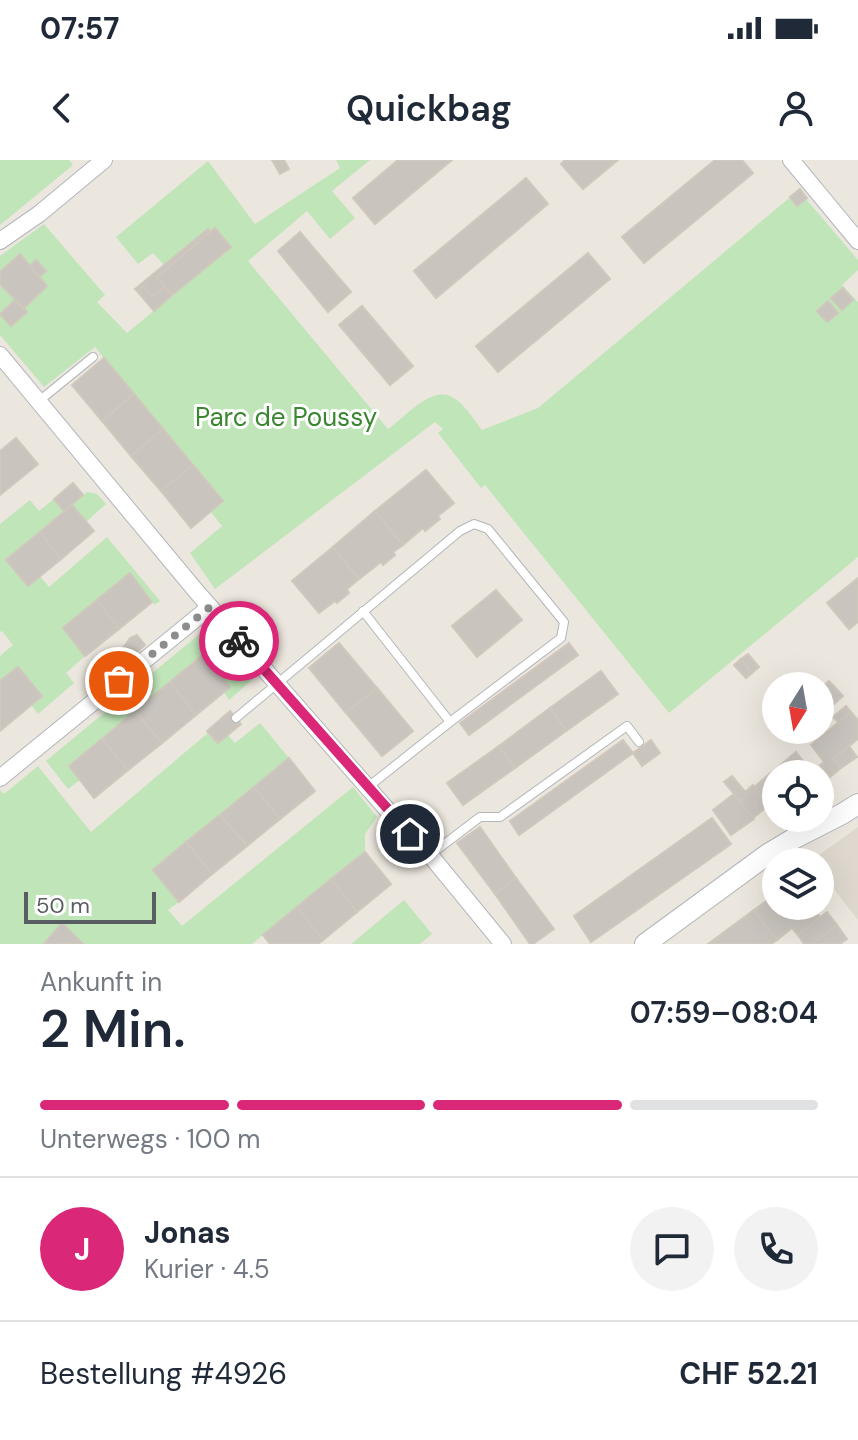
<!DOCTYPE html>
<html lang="de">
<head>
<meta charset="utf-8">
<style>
	:root { --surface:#fff; --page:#f2f2f3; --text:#1f2937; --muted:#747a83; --line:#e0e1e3; --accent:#db2777 }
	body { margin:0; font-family:"DM Sans",sans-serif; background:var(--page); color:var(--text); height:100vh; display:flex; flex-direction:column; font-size:30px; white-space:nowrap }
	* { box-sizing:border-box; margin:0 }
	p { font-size:26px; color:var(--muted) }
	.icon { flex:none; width:44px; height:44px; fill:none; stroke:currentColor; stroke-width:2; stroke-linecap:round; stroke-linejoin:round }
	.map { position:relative; height:784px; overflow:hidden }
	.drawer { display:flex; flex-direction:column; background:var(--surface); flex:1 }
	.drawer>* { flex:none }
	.needle { width:52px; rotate:191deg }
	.buttons { position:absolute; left:762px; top:512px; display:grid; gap:16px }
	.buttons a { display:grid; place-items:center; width:72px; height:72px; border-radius:50%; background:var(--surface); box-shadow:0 8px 32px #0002; font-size:40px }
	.scale { position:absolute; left:24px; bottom:20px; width:132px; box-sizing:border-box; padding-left:8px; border:4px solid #585d61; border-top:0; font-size:22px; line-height:28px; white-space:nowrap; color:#585d61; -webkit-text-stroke:6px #fff; paint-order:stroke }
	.pin { position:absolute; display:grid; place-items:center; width:68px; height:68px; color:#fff; margin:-34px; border:4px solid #fff; border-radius:50%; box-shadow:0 2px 8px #0007 }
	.courier { position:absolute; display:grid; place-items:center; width:80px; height:80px; margin:-40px; border:6px solid #db2777; border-radius:50%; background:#fff; color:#222; box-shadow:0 2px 10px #0007 }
	.overview em { font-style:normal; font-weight:600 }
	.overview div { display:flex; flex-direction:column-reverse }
	.overview { display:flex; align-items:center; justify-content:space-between; height:136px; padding:0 40px }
	h1 { font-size:52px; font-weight:600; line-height:60px }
	.bar { display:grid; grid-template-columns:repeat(4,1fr); gap:12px 8px; align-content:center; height:96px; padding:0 40px }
	.bar i { height:10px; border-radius:6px; background:var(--line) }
	.bar .current { background:var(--accent) }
	.bar p { grid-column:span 4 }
	.line { display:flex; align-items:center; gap:20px; padding:0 40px; border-top:2px solid var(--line) }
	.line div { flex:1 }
	.round { display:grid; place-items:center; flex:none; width:84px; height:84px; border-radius:42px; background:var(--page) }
	.status { display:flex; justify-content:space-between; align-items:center; height:56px; padding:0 40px; background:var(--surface); direction:ltr }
	.status svg { height:22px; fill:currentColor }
	header { display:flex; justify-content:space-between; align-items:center; height:104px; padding:0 40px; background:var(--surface); font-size:36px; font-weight:600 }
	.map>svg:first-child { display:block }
</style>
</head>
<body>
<div class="status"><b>07:57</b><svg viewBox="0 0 49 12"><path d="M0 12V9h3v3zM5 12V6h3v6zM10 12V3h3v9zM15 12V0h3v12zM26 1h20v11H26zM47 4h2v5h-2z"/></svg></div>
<header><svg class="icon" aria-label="back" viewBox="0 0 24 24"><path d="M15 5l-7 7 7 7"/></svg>Quickbag<svg class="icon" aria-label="person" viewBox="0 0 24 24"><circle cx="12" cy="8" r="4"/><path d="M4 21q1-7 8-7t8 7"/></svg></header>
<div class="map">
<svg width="858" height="784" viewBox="0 0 858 784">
	<rect width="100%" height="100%" fill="#ece7de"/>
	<!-- education -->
	<polygon fill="#ded8cf" points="858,667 858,760 820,711 820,702 813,702 812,700"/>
	<!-- green -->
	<g fill="#c0e5b9">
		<polygon points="0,0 69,0 73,5 0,65"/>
		<path d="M336,0H370L332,31L355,58L330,79L307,51L248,101L388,269C404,258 431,225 452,237C464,243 474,260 482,270L538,248L800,29L807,38L806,39L858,100V110L842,125L858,142V397L669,553L485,325L481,328L438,273L443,269L435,262L215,429L190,393L222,366L210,351L222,340L95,187L44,227L0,175V96L44,64L105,135L97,142L127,173L231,87L215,68L164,105L153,93L138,104L116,77L208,1L255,64L340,8Z"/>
		<polygon points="87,332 97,334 106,344 86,362 72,345"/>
		<polygon points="54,339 64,351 6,400 27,426 40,416 49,427 107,377 160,441 155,445 130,414 63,468 85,496 66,513 74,523 38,554 31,545 42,536 18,507 0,521 0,496 13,485 2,471 0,472 0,364 30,340 39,351"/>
		<polygon points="202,472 214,473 253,519 229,540 224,532 230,527 203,496 69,605 80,620 68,629 46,601"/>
		<polygon points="260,563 289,598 153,710 179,742 168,750 182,766 353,627 377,657 365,674 365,692 252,784 83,784 62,763 44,784 0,784 0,630 4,634 38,606 91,672 209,572 218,583 228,575 235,583"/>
		<polygon points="404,740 432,774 420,784 351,784"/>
	</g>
	<!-- building -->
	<g fill="#c9c4be" stroke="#d0c7bd" stroke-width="2">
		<polygon points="272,0 284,0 289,9 280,14"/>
		<polygon points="398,0 452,0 375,64 353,38"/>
		<polygon points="565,0 618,0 583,29 561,4"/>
		<polygon points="715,0 742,0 753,13 644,103 622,77"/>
		<polygon points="526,18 548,44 436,138 414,111"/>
		<polygon points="800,29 807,38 797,46 790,37"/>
		<polygon points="215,68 231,87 172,135 157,117"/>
		<polygon points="208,69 210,72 157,117 165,127 152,137 143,127 138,132 135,129"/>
		<polygon points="300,72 351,132 328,152 278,91"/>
		<polygon points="588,93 610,119 498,212 476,186"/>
		<polygon points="20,94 47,126 24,148 0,124 0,112"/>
		<polygon points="36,100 46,111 39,117 30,106"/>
		<polygon points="143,127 152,137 165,127 172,135 154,151 138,132"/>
		<polygon points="843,128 853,140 842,150 831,138"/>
		<polygon points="15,140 27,152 11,166 0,154"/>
		<polygon points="828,141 838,153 827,162 817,151"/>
		<polygon points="362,146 413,206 390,225 339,165"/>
		<polygon points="104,198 134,234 102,261 72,225"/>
		<polygon points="134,234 163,269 131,296 102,261"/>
		<polygon points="163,269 193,305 161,331 131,296"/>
		<polygon points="16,278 38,304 0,335 0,291"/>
		<polygon points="193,305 223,341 191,368 161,331"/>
		<polygon points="426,310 454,343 438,356 440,359 425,371 423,368 403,385 375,351"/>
		<polygon points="73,323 83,335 64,351 54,339"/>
		<polygon points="72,345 94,371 61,399 40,372"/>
		<polygon points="375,351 403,385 393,392 395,395 383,405 381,402 359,419 333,387"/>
		<polygon points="40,372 61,399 28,426 6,400"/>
		<polygon points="333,387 359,419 347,429 349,433 337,443 335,441 319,453 292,421"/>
		<polygon points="130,413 152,442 119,469 97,440"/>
		<polygon points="858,418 858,462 849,469 827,443"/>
		<polygon points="496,430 522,460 477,497 452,466"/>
		<polygon points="97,440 119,469 85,496 63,468"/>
		<polygon points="137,475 145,485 131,497 123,488 130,478"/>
		<polygon points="339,483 377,528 346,553 309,508"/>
		<polygon points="569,483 578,495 469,575 460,563"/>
		<polygon points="748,494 759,507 752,513 741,499"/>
		<polygon points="203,495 230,527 196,555 170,522"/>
		<polygon points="741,499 752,513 746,518 734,505"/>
		<polygon points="18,507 42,536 0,571 0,521"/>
		<polygon points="601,511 618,534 566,571 550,548"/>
		<polygon points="829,521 843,536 820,557 820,529"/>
		<polygon points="170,522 196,555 162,583 135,551"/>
		<polygon points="377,528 413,571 382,596 346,553"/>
		<polygon points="846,546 851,552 838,562 833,557"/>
		<polygon points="550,548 566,571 515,608 499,586"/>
		<polygon points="135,551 162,583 128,610 102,579"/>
		<polygon points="230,551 241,564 218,583 207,571"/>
		<polygon points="851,552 858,560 858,579 833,599 841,608 830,617 820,605 824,602 811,585"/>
		<polygon points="102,579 128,610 94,638 69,606"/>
		<polygon points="623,580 633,593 519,675 510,661"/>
		<polygon points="651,580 660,593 642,606 633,593"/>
		<polygon points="499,586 515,608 463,645 447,623"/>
		<polygon points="849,586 857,597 841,608 833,599"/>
		<polygon points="796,592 813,614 776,614 776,628 767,616"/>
		<polygon points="289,598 315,631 280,659 254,627"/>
		<polygon points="732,616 748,635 740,641 724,622"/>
		<polygon points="767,616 776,628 776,647 773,650 754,627"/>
		<polygon points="753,625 769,645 753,658 740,641 748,635 745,632"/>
		<polygon points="254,627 280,659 247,686 220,655"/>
		<polygon points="734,634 754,659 731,675 713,650"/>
		<polygon points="220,655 247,686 212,714 186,682"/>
		<polygon points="712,658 731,684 591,782 574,756"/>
		<polygon points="480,667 516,718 495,734 457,683"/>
		<polygon points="186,682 212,714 179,742 153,710"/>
		<polygon points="365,692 391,724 357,752 331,719"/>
		<polygon points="516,718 554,769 533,784 530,784 495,734"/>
		<polygon points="331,719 357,752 323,780 297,747"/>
		<polygon points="776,734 776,746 812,746 820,757 798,775 792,768 777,780 754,750"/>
		<polygon points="297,747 323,780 318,784 270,784 263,775"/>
		<polygon points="754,750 777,780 771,784 708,784"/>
		<polygon points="827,752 837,765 812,784 804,784 798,775"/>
		<polygon points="62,763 83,784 44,784"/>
		<polygon points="837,765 847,779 840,784 812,784"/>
	</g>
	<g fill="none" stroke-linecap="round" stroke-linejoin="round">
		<!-- service casing -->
		<g stroke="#b2b6bb" stroke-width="10">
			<g id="service">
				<polyline points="39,241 93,197"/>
				<polyline points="363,451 450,562"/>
				<polyline points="236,558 460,371 474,364 488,369 564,462 561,478 450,562 368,627"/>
				<polyline points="430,695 480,657 500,657 627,566 639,582"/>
			</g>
		</g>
		<!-- minor casing -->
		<g stroke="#b2b6bb" stroke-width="18">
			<g id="minor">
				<polyline points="791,0 858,81"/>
				<polyline points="0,81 39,54 104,0"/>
				<polyline points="0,195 196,431 390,653 430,695 503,784"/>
				<polyline points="0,618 210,447"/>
			</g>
		</g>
		<!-- tertiary casing -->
		<g stroke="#b2b6bb" stroke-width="22">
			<polyline id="tertiary" points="645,784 768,694 793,679 842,654 858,644"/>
		</g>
		<!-- service -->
		<use href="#service" stroke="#fff" stroke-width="8"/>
		<!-- minor -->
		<use href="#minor" stroke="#fff" stroke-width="16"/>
		<!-- tertiary -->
		<use href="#tertiary" stroke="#fff" stroke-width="20"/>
	</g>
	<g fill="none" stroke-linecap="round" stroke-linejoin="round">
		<!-- done -->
		<polyline stroke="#8c8d8d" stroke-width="8" stroke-dasharray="0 14.4" points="119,521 210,447 239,481"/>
		<!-- route -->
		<polyline stroke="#db2777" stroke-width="10" points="239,481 410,674"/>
	</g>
	<g text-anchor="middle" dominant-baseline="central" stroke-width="6" stroke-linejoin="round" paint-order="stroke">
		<!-- park labels -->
		<g font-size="26" fill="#3a8631" stroke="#fff">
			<text x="286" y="257">Parc de Poussy</text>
		</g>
	</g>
</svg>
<div class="buttons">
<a><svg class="needle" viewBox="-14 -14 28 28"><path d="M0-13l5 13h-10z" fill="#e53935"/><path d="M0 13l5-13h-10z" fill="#747a83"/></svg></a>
<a><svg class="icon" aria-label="locate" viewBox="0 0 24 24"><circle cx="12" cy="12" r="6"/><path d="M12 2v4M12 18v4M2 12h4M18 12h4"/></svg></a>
<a><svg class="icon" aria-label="layers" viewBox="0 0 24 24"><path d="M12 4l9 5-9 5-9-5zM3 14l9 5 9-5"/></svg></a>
</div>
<div class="scale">50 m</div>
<div class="pin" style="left:119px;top:521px;background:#ea580c"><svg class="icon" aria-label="bag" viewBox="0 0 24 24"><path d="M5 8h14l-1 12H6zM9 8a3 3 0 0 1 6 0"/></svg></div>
<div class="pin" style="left:410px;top:674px;background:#1f2937"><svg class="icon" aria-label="home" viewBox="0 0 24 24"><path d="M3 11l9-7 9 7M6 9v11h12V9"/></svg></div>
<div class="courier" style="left:239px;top:481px"><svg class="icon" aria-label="bike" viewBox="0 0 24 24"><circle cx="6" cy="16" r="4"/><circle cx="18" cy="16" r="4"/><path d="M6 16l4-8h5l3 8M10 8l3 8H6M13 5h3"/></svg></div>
</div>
<section class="drawer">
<div class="overview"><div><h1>2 Min.</h1><p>Ankunft in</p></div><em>07:59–08:04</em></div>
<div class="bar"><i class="current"></i><i class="current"></i><i class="current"></i><i></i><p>Unterwegs · 100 m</p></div>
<div class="line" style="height:144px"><b class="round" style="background:var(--accent);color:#fff">J</b><div><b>Jonas</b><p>Kurier · 4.5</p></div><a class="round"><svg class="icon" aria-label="chat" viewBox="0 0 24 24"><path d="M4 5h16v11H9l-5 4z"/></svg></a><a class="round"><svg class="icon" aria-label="phone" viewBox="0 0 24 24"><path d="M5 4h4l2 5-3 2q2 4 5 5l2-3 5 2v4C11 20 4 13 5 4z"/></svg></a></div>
<div class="line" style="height:104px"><div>Bestellung #4926</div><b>CHF 52.21</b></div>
</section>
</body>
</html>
